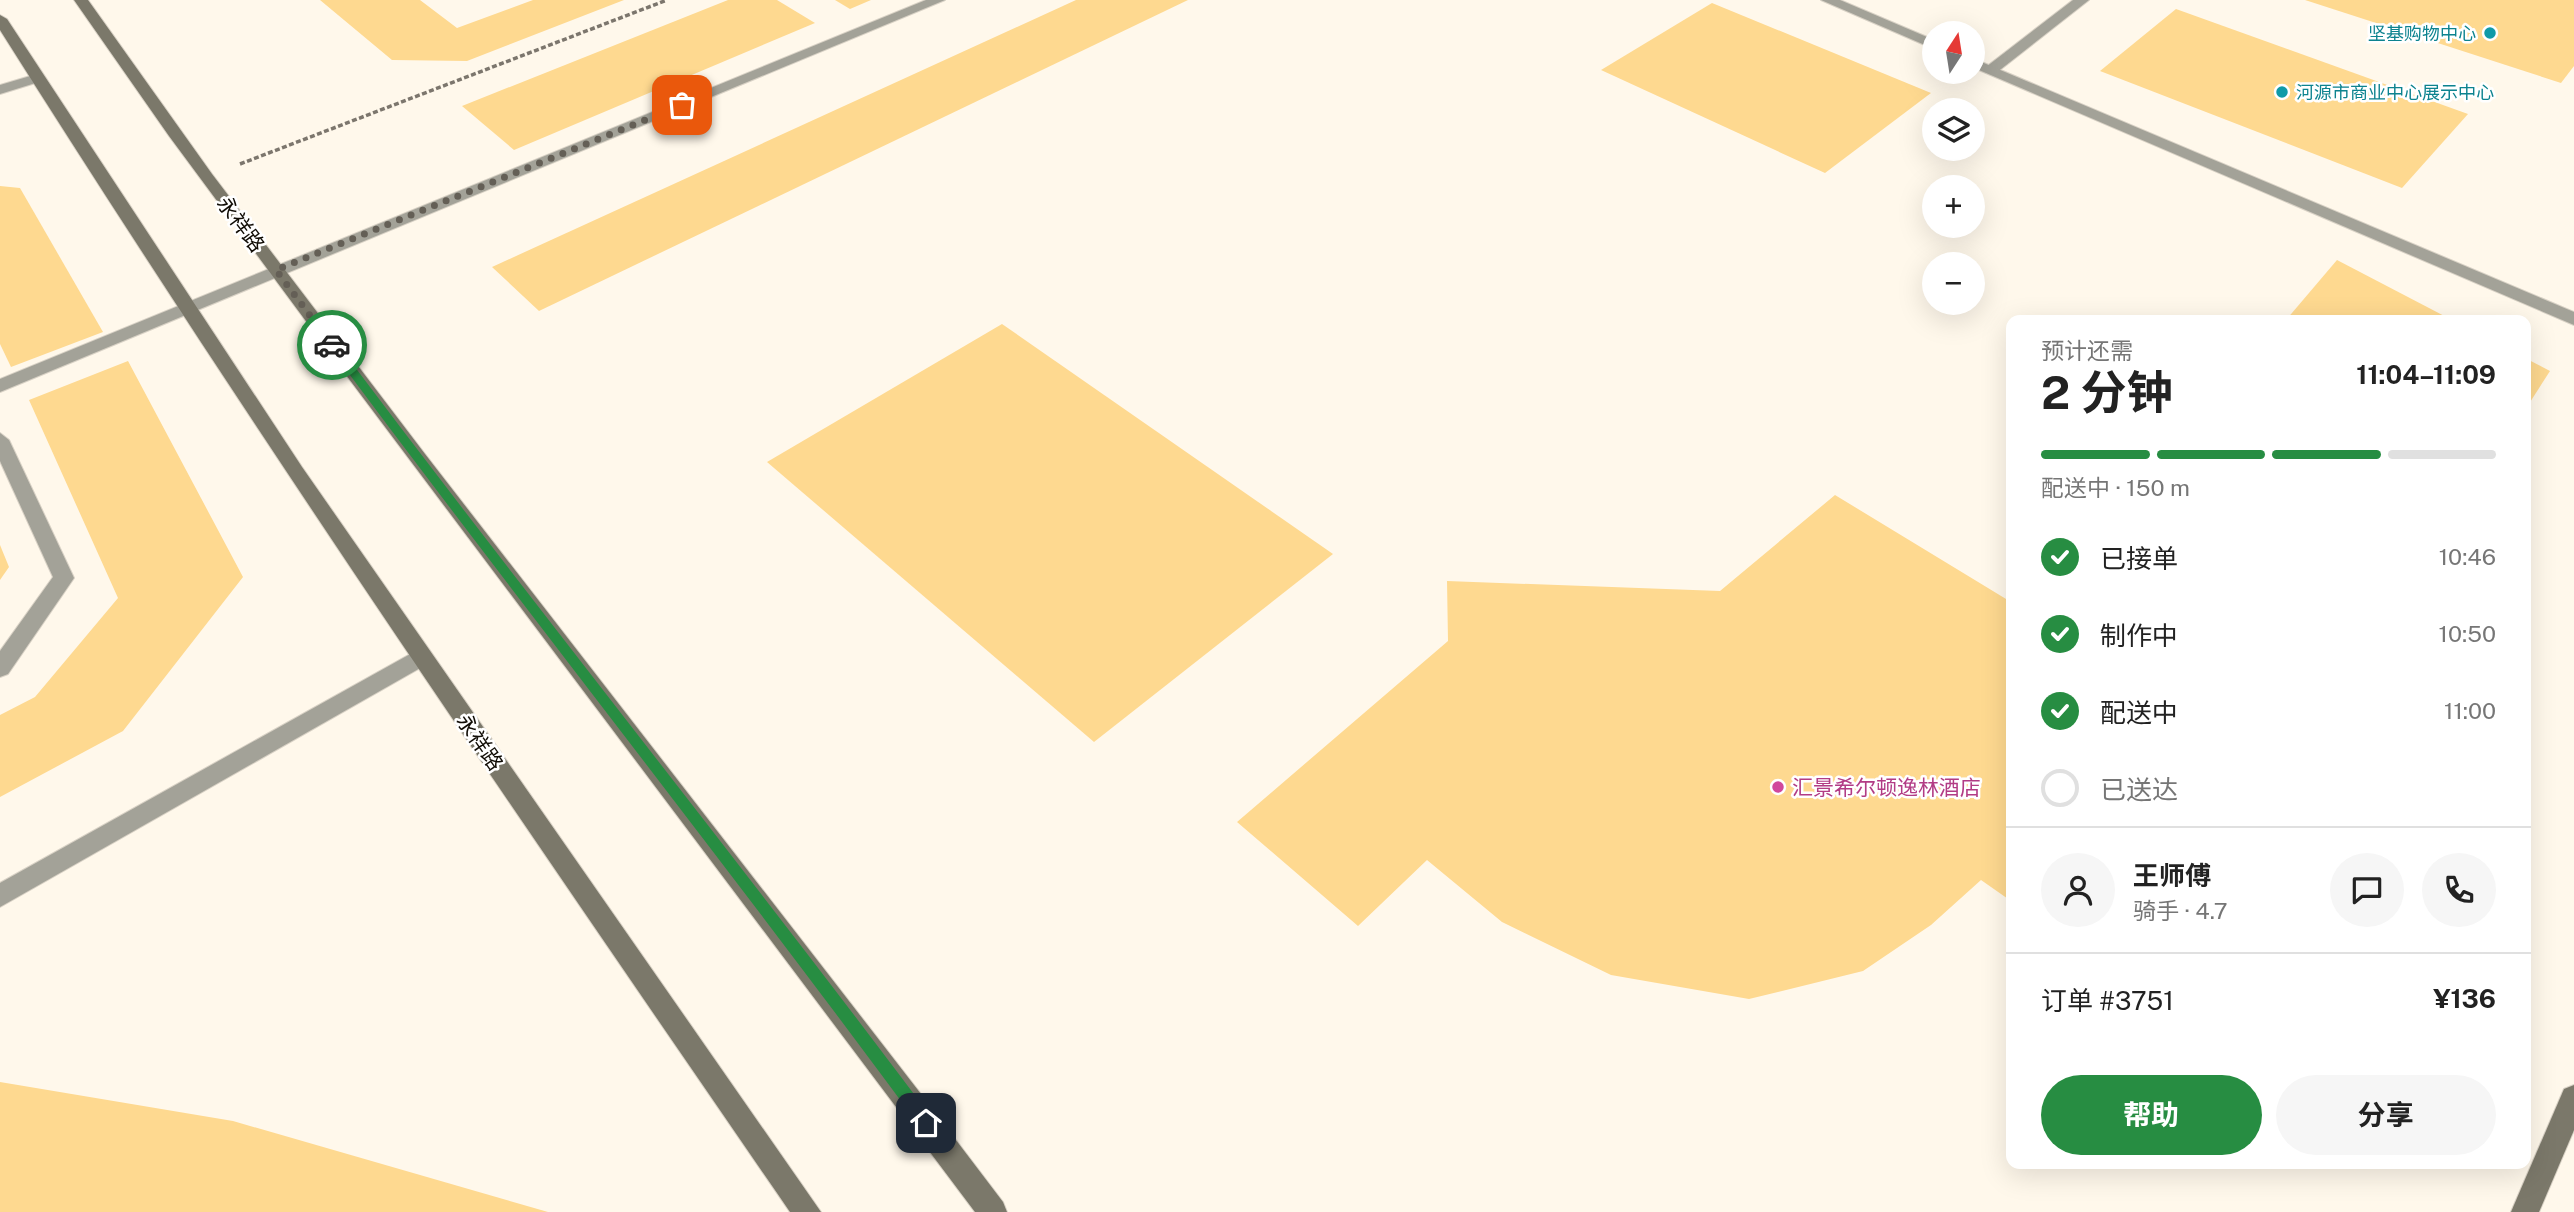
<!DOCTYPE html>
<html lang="zh">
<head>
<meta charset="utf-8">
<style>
	:root { --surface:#fff; --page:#f6f6f6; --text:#222; --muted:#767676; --line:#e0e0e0; --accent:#278d42 }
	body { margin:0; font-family:"Public Sans","Noto Sans SC",sans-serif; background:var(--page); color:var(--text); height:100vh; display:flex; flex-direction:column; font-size:26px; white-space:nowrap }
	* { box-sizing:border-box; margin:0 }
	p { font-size:23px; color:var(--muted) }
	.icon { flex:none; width:38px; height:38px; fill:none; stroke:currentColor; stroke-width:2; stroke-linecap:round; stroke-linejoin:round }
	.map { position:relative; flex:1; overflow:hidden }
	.panel { position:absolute; left:2006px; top:315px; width:525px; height:854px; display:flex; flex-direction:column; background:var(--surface); border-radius:14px; box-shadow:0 7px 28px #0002 }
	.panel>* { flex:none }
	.needle { width:46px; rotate:12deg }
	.controls { position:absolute; left:1922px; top:21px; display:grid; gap:14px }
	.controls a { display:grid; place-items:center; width:63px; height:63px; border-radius:50%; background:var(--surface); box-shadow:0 7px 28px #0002; font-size:35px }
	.pin { position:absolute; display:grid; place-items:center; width:60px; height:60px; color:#fff; margin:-30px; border-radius:14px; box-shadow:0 4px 10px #0006 }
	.courier { position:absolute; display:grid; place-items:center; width:70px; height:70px; margin:-35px; border:5px solid #278d42; border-radius:50%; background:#fff; color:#222; box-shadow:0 2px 9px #0007 }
	.summary em { font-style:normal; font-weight:700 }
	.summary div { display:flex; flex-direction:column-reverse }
	.summary { display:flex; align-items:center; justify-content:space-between; height:119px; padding:0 35px }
	h1 { font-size:46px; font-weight:700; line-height:52px }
	.bar { display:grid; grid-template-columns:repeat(4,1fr); gap:10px 7px; align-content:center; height:84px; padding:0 35px }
	.bar i { height:9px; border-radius:5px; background:var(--line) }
	.bar .selected { background:var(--accent) }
	.bar p { grid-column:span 4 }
	.line { display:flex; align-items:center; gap:18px; padding:0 35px; border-top:2px solid var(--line) }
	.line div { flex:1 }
	.round { display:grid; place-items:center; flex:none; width:74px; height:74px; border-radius:37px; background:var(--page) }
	ol { padding:0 35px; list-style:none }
	li { display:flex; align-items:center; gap:21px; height:77px }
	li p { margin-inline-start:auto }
	li .icon { padding:7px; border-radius:50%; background:var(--accent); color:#fff; stroke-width:4 }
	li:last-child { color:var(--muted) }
	li i { width:38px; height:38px; border:4px solid var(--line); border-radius:50% }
	.cta { display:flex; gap:14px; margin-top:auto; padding:14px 35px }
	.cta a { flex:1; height:80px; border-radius:42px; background:var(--accent); color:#fff; font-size:28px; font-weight:700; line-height:80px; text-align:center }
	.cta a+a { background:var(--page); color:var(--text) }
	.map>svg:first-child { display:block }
</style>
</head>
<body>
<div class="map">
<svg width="2574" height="1212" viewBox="0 0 2574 1212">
	<rect width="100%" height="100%" fill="#fff8eb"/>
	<!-- building -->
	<g fill="#fed990">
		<polygon points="320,0 420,0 457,28 533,0 624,0 467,61 392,60"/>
		<polygon points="728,0 777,0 815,23 514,150 462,106"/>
		<polygon points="835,0 871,0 850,9"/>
		<polygon points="1076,0 1188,0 539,311 492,267"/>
		<polygon points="2305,0 2574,0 2574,66 2561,83"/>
		<polygon points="1712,3 1931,93 1825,173 1601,70"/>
		<polygon points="2176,9 2468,114 2402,188 2100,71"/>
		<polygon points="0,186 20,188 103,332 11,367 0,344"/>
		<polygon points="2337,260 2452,320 2286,320"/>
		<polygon points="1002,324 1333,554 1094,742 767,462"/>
		<polygon points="2525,358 2550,371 2525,410"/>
		<polygon points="128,361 243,577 123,731 0,797 0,715 35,697 118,598 29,400"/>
		<polygon points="1835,495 2011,602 2011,901 1981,880 1931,925 1863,971 1749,999 1611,975 1502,922 1427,860 1358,926 1237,822 1448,641 1447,581 1720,591"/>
		<polygon points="0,545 9,567 0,580"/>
		<polygon points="0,1082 233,1121 548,1212 0,1212"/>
	</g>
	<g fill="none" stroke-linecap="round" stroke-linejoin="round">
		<!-- lane casing -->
		<g stroke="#d9d2c6" stroke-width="2">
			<polygon id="lane" points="2073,0 2089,0 1996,73 1986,73 1986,67"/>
		</g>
		<!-- street casing -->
		<g stroke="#d9d2c6" stroke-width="2">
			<g id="street">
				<polygon points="926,0 945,0 0,392 0,379"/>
				<polygon points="1821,0 1840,0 1934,40 1934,49"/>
				<polygon points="1972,58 2574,312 2574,325 1972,67"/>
				<polygon points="37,74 44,78 42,81 0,94 0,85"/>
				<polygon points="0,433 9,440 74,578 8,674 0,677 0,651 53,577 0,461"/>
				<polygon points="421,648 429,651 432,657 429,663 0,907 0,883"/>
			</g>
		</g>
		<!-- secondary casing -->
		<g stroke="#d9d2c6" stroke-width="2">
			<g id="secondary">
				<polygon points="74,0 88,0 212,174 425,454 921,1094 1003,1202 1007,1212 975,1212 331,355 169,136"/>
				<path d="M0,15L7,19L302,467L821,1212H790C521,821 253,431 0,30Z"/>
				<polygon points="2574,1085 2574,1130 2539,1212 2511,1212 2564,1089"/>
			</g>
		</g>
		<!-- path -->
		<polyline stroke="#7c766d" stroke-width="3.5" stroke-dasharray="5 2.5" stroke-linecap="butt" points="240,164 667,0"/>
		<!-- lane -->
		<use href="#lane" fill="#a3a298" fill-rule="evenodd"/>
		<!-- street -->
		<use href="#street" fill="#a3a298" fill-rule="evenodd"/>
		<!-- secondary -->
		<use href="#secondary" fill="#7b786a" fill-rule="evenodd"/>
	</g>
	<!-- route -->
	<path fill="#278d42" d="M329,342H336C532,603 736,857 932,1118V1128H921C727,865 524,609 329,347Z"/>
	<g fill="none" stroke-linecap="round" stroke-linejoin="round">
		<!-- done -->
		<polyline stroke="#645f56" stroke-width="7" stroke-dasharray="0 12.6" points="332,345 276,270 682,105"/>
	</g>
	<!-- markers -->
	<g fill="#0f9aa8" stroke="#fff" stroke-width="2.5">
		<circle cx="2490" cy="33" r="7"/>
		<circle cx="2282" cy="92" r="7"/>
	</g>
	<circle fill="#d1479c" stroke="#fff" stroke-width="2.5" cx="1778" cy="787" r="7"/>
	<g text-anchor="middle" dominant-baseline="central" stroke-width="5" stroke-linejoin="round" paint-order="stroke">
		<!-- far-culture labels -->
		<g font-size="18" fill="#0d838f" stroke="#fff" text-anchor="end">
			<text x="2476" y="33">坚基购物中心</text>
			<text x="2296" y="92" text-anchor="start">河源市商业中心展示中心</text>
		</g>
		<!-- street labels -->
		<g font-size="21" fill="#100c05" stroke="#fff">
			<text transform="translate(241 224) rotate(53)">永祥路</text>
			<text transform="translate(480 742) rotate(55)">永祥路</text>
		</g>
		<!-- hotel labels -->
		<g font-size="21" fill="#b23c85" stroke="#fff" text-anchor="start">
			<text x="1792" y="787">汇景希尔顿逸林酒店</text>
		</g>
	</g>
</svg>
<div class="controls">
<a><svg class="needle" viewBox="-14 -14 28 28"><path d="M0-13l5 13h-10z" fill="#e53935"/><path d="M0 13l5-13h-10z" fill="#767676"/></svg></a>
<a><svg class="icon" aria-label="layers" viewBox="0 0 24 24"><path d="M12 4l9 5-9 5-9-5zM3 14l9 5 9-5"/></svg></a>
<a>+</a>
<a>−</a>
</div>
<div class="pin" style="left:682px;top:105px;background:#ea580c"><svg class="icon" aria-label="bag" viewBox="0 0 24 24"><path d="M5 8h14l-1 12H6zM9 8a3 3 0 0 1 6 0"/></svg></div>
<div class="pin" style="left:926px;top:1123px;background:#1f2937"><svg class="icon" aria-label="home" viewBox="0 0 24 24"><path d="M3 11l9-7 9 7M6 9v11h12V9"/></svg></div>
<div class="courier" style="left:332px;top:345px"><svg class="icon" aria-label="car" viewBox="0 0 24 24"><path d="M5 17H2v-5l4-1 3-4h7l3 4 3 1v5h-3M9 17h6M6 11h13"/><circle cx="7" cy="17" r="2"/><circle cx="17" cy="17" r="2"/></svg></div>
<section class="panel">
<div class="summary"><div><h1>2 分钟</h1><p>预计还需</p></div><em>11:04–11:09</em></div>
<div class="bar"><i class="selected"></i><i class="selected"></i><i class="selected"></i><i></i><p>配送中 · 150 m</p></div>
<ol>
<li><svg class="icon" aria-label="check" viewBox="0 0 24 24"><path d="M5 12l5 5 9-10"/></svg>已接单<p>10:46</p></li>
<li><svg class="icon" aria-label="check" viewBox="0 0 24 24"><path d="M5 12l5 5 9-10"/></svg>制作中<p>10:50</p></li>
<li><svg class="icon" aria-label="check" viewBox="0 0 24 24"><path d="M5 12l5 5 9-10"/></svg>配送中<p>11:00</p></li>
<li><i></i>已送达</li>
</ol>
<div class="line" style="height:126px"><a class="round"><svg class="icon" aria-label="person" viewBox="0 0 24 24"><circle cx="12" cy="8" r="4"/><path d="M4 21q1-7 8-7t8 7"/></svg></a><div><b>王师傅</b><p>骑手 · 4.7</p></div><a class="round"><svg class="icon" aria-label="chat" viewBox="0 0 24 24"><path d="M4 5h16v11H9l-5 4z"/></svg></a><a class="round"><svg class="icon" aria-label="phone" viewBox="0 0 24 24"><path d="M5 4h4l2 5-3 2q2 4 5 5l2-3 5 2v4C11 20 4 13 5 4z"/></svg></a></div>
<div class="line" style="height:91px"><div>订单 #3751</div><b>¥136</b></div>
<div class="cta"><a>帮助</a><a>分享</a></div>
</section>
</div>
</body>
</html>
